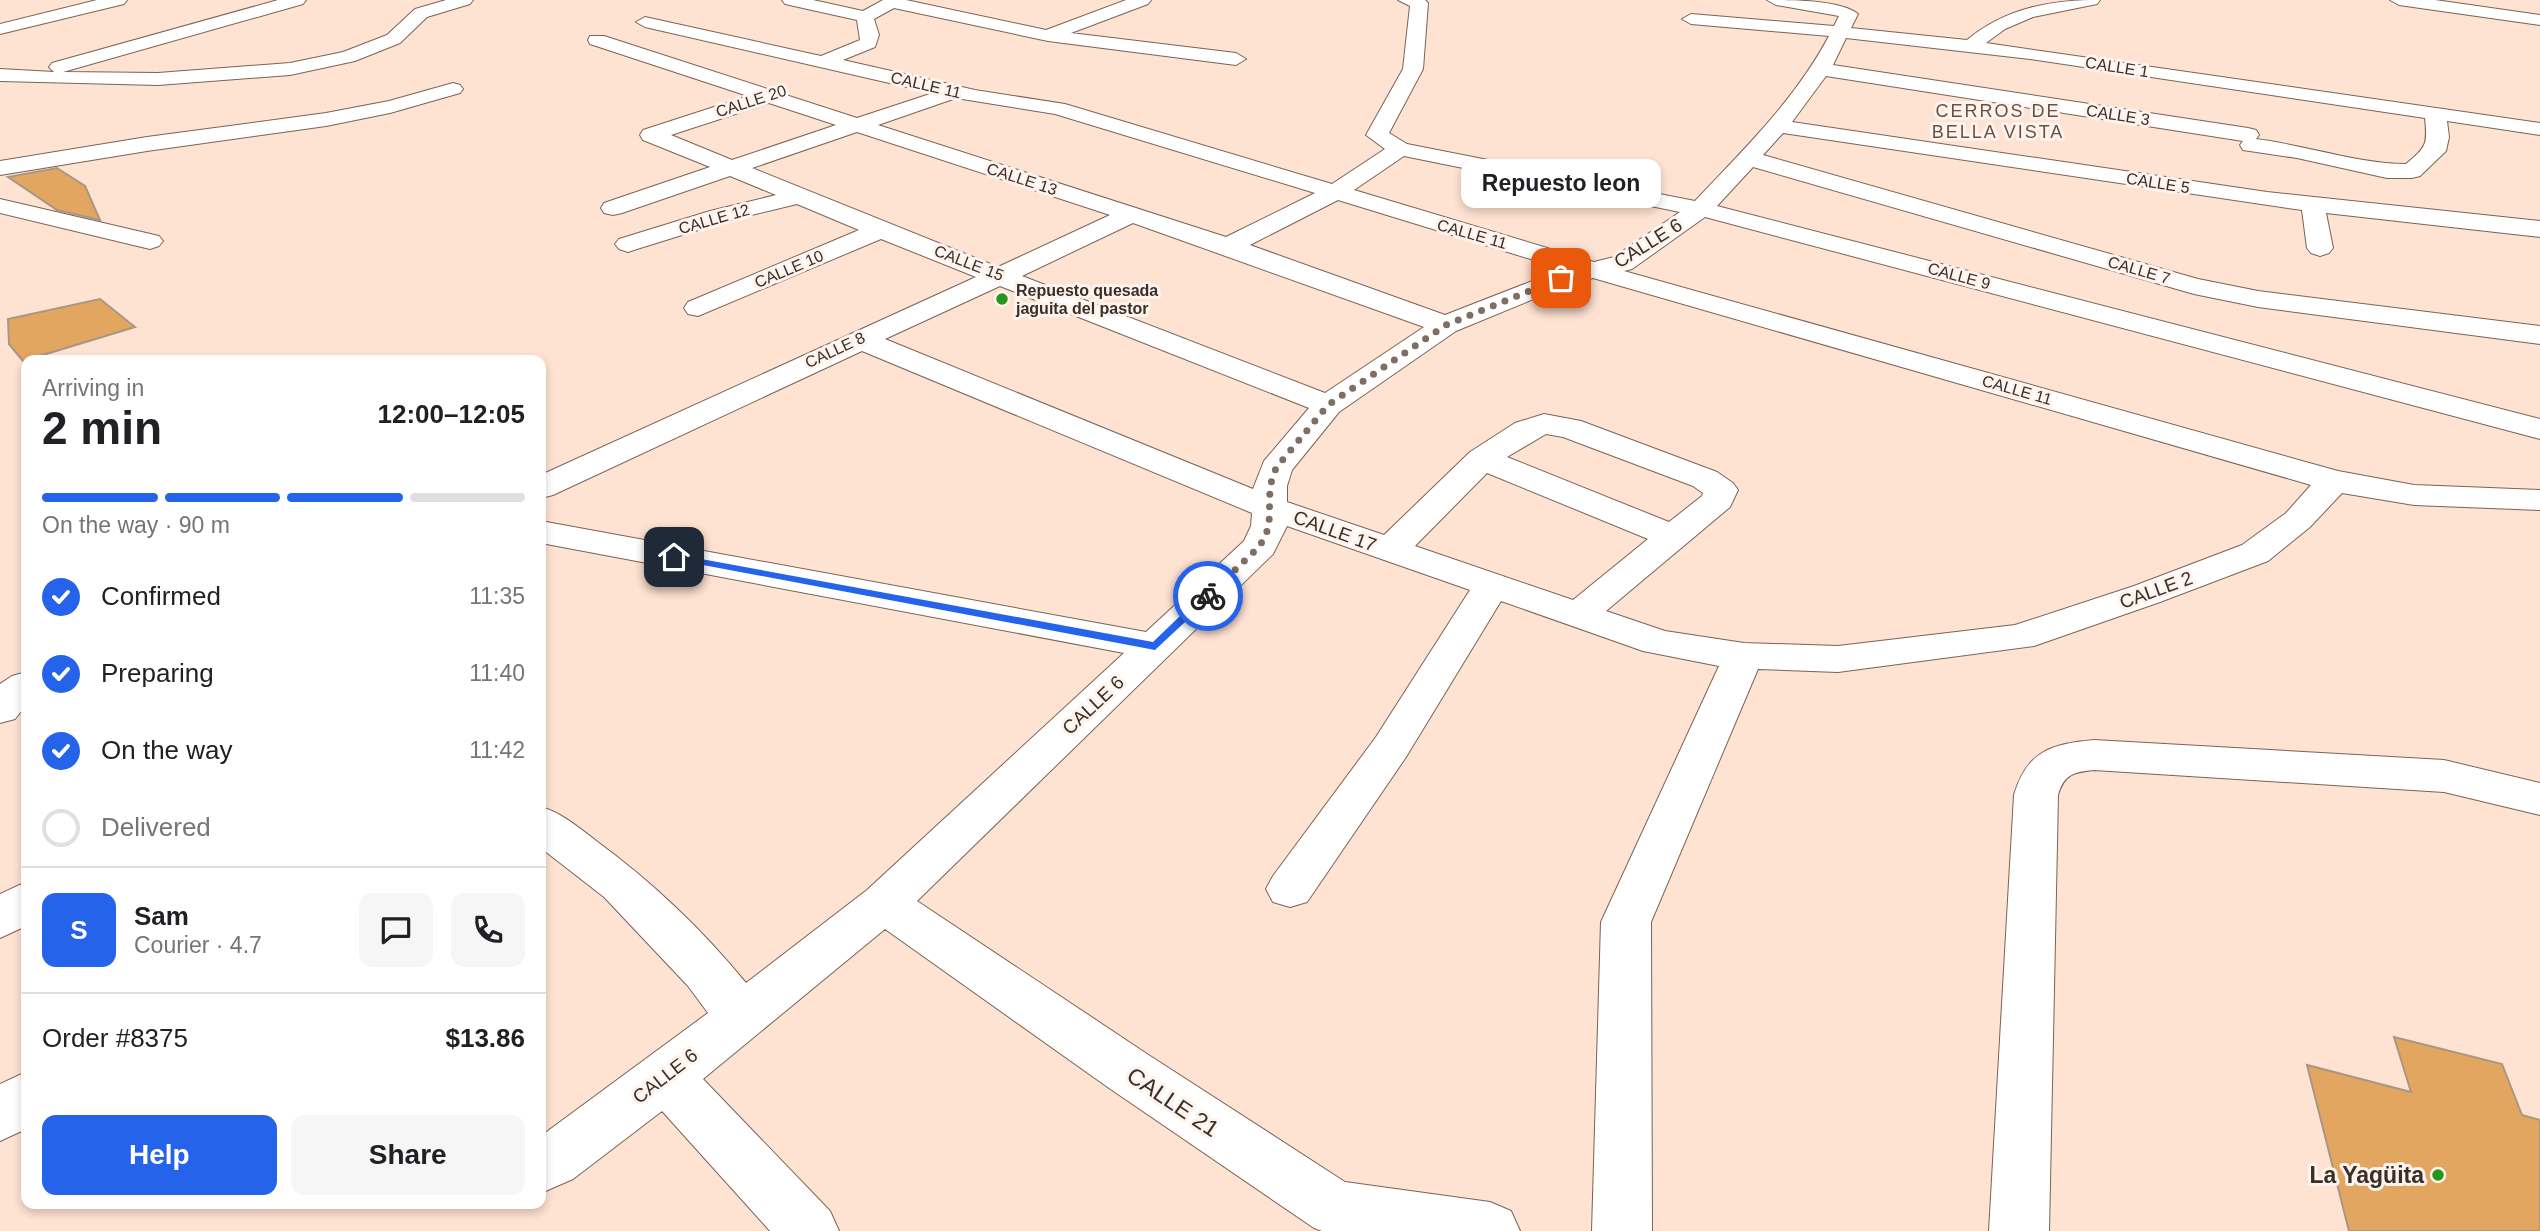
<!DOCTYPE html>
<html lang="en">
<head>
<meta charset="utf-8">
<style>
	:root { --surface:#fff; --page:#f6f6f6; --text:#202124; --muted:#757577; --line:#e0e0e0; --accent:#2563eb }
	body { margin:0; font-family:Helvetica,sans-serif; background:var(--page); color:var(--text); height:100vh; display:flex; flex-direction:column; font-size:26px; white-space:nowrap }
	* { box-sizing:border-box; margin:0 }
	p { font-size:23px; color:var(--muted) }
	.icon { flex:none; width:38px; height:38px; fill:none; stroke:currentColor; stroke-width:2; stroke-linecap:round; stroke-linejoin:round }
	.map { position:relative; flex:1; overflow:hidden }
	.drawer { position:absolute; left:21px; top:355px; width:525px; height:854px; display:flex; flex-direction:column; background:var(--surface); border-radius:14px; box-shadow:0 4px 10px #0003 }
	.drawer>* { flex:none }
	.pin { position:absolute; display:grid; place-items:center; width:60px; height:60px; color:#fff; margin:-30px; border-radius:14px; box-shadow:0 4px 10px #0006 }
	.courier { position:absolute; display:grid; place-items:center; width:70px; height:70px; margin:-35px; border:5px solid #2563eb; border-radius:50%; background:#fff; color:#222; box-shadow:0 2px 9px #0007 }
	.bubble { position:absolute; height:49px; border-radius:14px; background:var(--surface); box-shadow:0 4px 10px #0003; font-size:23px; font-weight:700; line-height:49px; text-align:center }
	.head em { font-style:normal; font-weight:700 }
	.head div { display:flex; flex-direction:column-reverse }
	.head { display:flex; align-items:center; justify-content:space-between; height:119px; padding:0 21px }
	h1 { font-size:46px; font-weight:700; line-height:52px }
	.bar { display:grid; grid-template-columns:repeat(4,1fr); gap:10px 7px; align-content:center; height:84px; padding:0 21px }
	.bar i { height:9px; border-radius:5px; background:var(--line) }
	.bar .current { background:var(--accent) }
	.bar p { grid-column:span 4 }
	.line { display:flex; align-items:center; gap:18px; padding:0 21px; border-top:2px solid var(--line) }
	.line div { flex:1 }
	.round { display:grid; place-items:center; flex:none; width:74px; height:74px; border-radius:14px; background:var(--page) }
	ol { padding:0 21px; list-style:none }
	li { display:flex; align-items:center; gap:21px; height:77px }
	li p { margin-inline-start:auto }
	li .icon { padding:7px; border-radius:50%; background:var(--accent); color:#fff; stroke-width:4 }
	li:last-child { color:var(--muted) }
	li i { width:38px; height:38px; border:4px solid var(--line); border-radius:50% }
	.cta { display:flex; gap:14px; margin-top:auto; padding:14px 21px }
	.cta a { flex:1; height:80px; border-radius:14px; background:var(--accent); color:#fff; font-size:28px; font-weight:700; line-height:80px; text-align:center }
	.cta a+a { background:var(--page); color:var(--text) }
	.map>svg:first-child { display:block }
</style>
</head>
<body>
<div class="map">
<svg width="2540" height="1231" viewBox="0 0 2540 1231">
	<rect width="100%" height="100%" fill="#fee2d2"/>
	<!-- building -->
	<g fill="#e2a661" stroke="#aa9782" stroke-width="2">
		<polygon points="57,168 85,186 100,220 57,210 8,177"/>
		<polygon points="100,299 135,327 23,361 9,344 8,319"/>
		<polygon points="2394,1037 2502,1064 2522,1115 2540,1120 2540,1231 2349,1231 2307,1065 2411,1092"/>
	</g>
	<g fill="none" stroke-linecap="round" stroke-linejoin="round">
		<!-- minor casing -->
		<g stroke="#7b6355" stroke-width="2">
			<g id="minor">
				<polygon points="97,0 127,0 124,4 0,34 0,24"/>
				<polygon points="278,0 306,0 303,4 63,72 158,73 290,63 343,52 387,35 415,9 446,0 473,0 470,4 427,17 400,43 355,61 290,75 158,85 0,81 0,69 54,72 49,67 52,63"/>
				<path d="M782,0H813L863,11L883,0H906L1046,30L1126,0H1151L1148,4L1071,33L1236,53L1246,59L1236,65L1048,41L894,8L874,19L879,35L875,47L843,60L975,90L1065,104L1332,184L1385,149L1366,135L1403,69L1410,6L1398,0H1425L1428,3L1423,69L1389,133L1407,144L1695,201C1744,149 1795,100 1829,36L1691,24L1682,19L1691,14L1834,26L1839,16L1776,5L1767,0C1791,0 1841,0 1858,14L1851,28L1967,40C2006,8 2050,0 2100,0L2097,4L2033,17L2005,29L1986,43L2540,123V135L2447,121L2449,137L2446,151L2420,176L2412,178H2387L2297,158L2243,150L2240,145L2243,141L1826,76L1792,122L2267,192L2540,221V237L2326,213L2333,248L2329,253L2320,256L2311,253L2307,248L2302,210L1783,133L1763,155L2198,279L2258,291L2540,326V344L2258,307L2194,294L1753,167L1717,206L2540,419V439L1705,217L1632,269L1624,271L2338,471L2414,485L2540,490V510L2414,505L2342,493L2310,527L2268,561L2160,602L2034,646L1838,672L1758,669L1651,922L1652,1231H1592L1601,922L1719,666L1643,651L1501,601L1406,757L1307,902L1290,907L1273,902L1266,889L1273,876L1376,737L1470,590L1287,526L1273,554L917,901L1147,1054L1345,1182L1490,1202L1511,1211L1520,1231H1322L1314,1228L1109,1088L885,929L703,1079L830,1211L839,1231H770L662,1111L573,1179L541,1193V1136L708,1013L688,986L604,897L541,848V807C562,813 578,827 595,840C651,881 702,929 746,983L867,890L1124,653L541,543V521L1146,632L1244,541L1251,526L1252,513L862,351L553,495L541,498V475L976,277L881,239L698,316L688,314L684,308L688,302L859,230L797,204L727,221L637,249L628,252L619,249L615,244L619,239L710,211L776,195L730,176L622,213L613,215L604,213L601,208L604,203L710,167L643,140L640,135L643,130L748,96L590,44L588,40L590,36H604L857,118L933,93L645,27L636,22L645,17L821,56L860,40L857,20L785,4ZM1846,38L2030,59L2425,118C2428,145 2426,147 2406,164C2358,164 2305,145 2256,139L2259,135L2256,130L2248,128L1833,65ZM956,98L1055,114L1315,193L1226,237L878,125ZM769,103L836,125L732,160L671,135ZM857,132L1110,215L998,267L752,168ZM1404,156L1680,212L1614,257L1594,262L1354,190ZM1338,200L1563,269L1445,315L1250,245ZM1133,223L1424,327L1325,393L1022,276ZM1593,278L2311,485L2286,513L2242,545L2134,586L2015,625L1838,646L1744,643L1665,631L1606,611L1730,507L1738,490L1733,483L1717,472L1581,421L1544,414L1515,423L1470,452L1384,535L1287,502V486L1292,470L1339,412L1456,331L1570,284ZM1000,286L1309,408L1264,461L1253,489L885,339ZM1546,434L1563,437L1693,486L1703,493L1702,496L1669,522L1507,457ZM1487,473L1648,539L1573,600L1415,546Z"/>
				<polygon points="2390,0 2435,0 2540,15 2540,25 2399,5"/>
				<polygon points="453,83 460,85 463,89 460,93 390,113 326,126 147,151 0,175 0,161 147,137 326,113 389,101"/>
				<polygon points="0,199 159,236 163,241 159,246 150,249 0,213"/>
				<polygon points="26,672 26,705 15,719 0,723 0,684 12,676"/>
				<path d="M2094,740L2444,760L2540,783V815L2444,792L2094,770C2074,772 2064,774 2058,795L2049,1231H1989L2014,795C2027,751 2051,744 2094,740Z"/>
				<polygon points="26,882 26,926 0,938 0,894"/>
				<polygon points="26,1072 26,1129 0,1141 0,1084"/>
			</g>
		</g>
		<!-- minor -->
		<use href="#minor" fill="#fff" fill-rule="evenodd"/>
	</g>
	<!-- route -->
	<polygon fill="#2563eb" points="674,554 1153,642 1204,593 1213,596 1155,650 671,559 671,555"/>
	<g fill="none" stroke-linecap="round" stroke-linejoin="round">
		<!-- done -->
		<polyline stroke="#7e6e64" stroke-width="7" stroke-dasharray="0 12.6" points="1208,596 1260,546 1269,527 1270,486 1276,468 1328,405 1446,325 1561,278"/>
	</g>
	<!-- markers -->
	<g fill="#28951e" stroke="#fef3ed" stroke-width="2.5">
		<circle cx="1002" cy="299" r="7"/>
		<circle cx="2438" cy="1175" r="7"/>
	</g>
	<g text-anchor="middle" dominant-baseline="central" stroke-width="6" stroke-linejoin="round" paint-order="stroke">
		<!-- far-street labels -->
		<g font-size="16" fill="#392f29" stroke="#fef3ed">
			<text transform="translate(2117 67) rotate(9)">CALLE 1</text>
			<text transform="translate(926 85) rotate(13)">CALLE 11</text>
			<text transform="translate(751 101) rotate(-18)">CALLE 20</text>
			<text transform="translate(2118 115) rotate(9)">CALLE 3</text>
			<text transform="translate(1022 179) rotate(18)">CALLE 13</text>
			<text transform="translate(2158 183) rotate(9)">CALLE 5</text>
			<text transform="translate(714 219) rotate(-16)">CALLE 12</text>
			<text transform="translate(1472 234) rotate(16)">CALLE 11</text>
			<text transform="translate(969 263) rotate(21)">CALLE 15</text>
			<text transform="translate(789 269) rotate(-23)">CALLE 10</text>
			<text transform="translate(2139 270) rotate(16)">CALLE 7</text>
			<text transform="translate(1959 276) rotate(15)">CALLE 9</text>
			<text transform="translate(835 350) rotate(-25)">CALLE 8</text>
			<text transform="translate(2017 390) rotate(16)">CALLE 11</text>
		</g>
		<!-- far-poi labels -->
		<g font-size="16" font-weight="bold" fill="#392f29" stroke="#fef3ed" text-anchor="start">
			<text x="1016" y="290">Repuesto quesada<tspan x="1016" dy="18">jaguita del pastor</tspan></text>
		</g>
		<!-- far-neighbourhood labels -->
		<g font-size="18" letter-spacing="2" fill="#695245" stroke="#fef3ed">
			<text x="1998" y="111">CERROS DE<tspan x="1998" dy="21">BELLA VISTA</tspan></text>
		</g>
		<!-- street labels -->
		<g font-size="19" fill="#392f29" stroke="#fef3ed">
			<text transform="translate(1648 243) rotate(-32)">CALLE 6</text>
			<text transform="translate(1335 531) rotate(20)">CALLE 17</text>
			<text transform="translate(2156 590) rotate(-20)">CALLE 2</text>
			<text transform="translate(1093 705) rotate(-43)">CALLE 6</text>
			<text transform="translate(665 1076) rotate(-38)">CALLE 6</text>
		</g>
		<!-- near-street labels -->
		<g font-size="23" fill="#392f29" stroke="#fef3ed">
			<text transform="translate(1173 1102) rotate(34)">CALLE 21</text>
		</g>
		<!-- near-poi labels -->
		<g font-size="23" font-weight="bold" fill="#392f29" stroke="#fef3ed" text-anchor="end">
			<text x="2424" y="1175">La Yagüita</text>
		</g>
	</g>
</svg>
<div class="pin" style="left:1561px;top:278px;background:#ea580c"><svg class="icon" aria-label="bag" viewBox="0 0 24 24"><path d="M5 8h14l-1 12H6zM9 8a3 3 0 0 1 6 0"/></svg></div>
<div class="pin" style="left:674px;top:557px;background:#1f2937"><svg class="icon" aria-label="home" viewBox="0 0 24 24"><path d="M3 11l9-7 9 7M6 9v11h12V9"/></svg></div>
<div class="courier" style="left:1208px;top:596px"><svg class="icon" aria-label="bike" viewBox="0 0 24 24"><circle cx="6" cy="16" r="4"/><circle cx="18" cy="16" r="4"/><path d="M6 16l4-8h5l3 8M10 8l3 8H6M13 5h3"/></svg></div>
<div class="bubble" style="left:1461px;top:159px;width:200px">Repuesto leon</div>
<section class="drawer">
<div class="head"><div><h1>2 min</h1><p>Arriving in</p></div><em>12:00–12:05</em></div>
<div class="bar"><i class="current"></i><i class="current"></i><i class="current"></i><i></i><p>On the way · 90 m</p></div>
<ol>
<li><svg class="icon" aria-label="check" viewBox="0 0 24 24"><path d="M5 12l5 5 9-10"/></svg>Confirmed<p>11:35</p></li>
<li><svg class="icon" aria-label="check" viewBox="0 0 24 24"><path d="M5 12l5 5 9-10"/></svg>Preparing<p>11:40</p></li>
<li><svg class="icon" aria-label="check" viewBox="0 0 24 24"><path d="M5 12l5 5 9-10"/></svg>On the way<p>11:42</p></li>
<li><i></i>Delivered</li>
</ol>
<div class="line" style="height:126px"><b class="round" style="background:var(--accent);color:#fff">S</b><div><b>Sam</b><p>Courier · 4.7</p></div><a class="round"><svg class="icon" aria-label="chat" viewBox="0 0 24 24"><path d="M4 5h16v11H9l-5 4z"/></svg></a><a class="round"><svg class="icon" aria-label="phone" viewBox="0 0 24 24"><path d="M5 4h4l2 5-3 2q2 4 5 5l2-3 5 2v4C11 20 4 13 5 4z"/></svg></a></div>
<div class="line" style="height:91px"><div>Order #8375</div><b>$13.86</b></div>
<div class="cta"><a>Help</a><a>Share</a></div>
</section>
</div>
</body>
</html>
